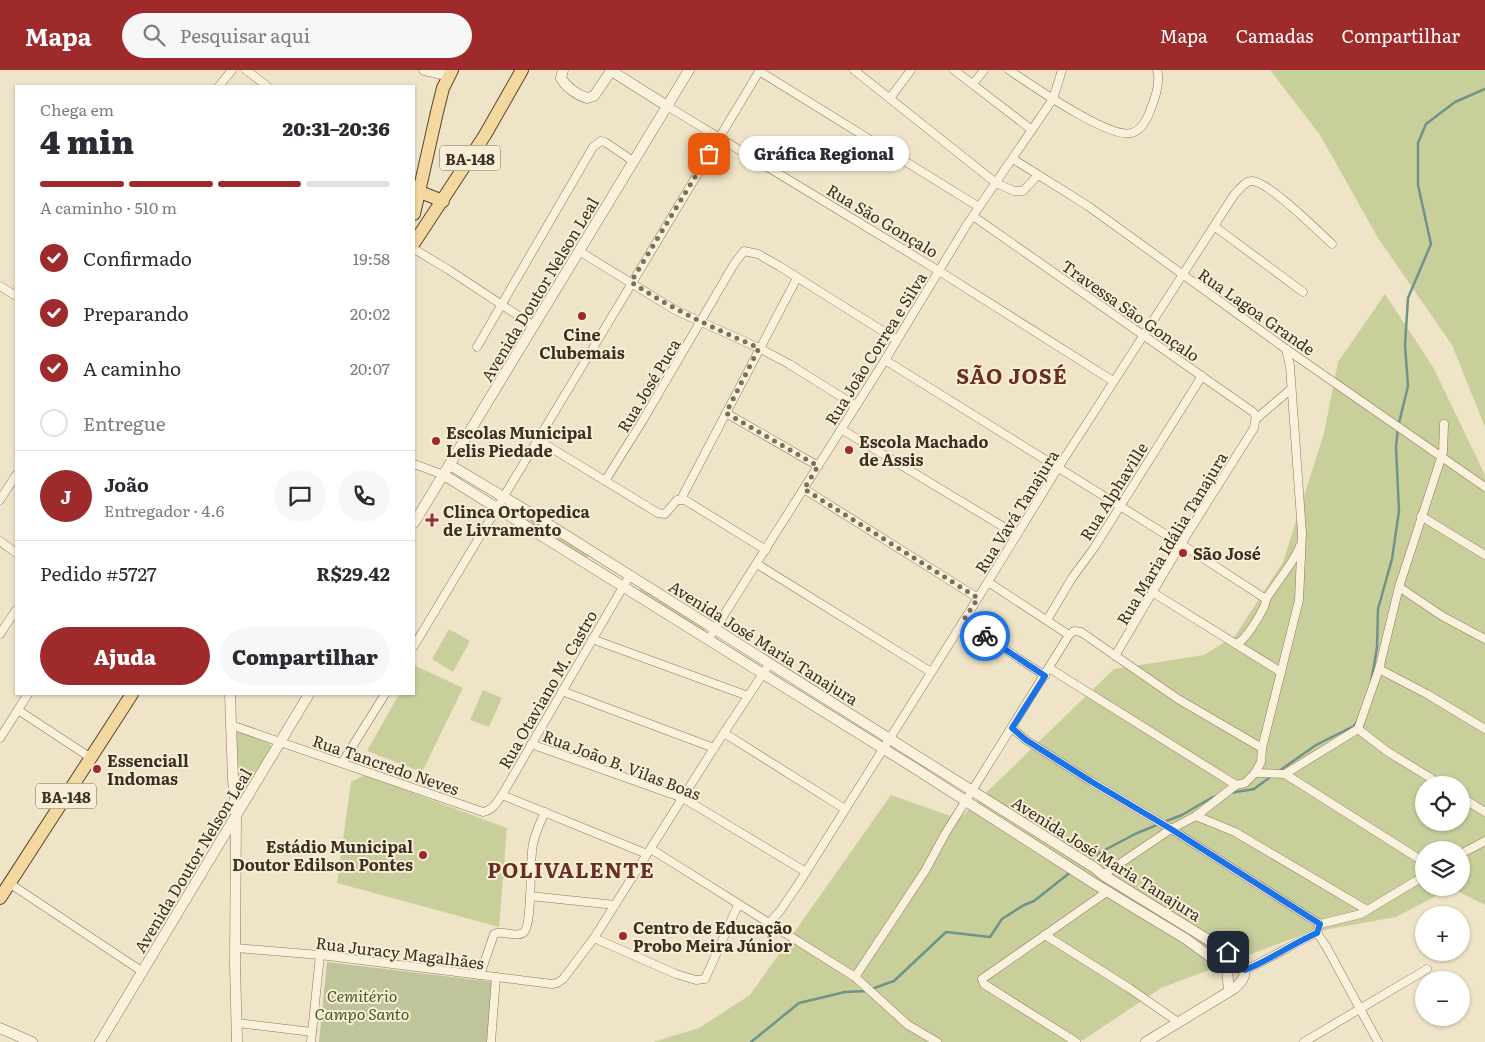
<!DOCTYPE html>
<html lang="pt">
<head>
<meta charset="utf-8">
<style>
	:root { --surface:#fff; --page:#f7f7f7; --text:#2b2b33; --muted:#7c7c81; --line:#e1e1e2; --accent:#9e2a2b }
	body { margin:0; font-family:Literata,serif; background:var(--page); color:var(--text); height:100vh; display:flex; flex-direction:column; font-size:19px; white-space:nowrap }
	* { box-sizing:border-box; margin:0 }
	p { font-size:16px; color:var(--muted) }
	.icon { flex:none; width:28px; height:28px; fill:none; stroke:currentColor; stroke-width:2; stroke-linecap:round; stroke-linejoin:round }
	.map { position:relative; flex:1; overflow:hidden }
	.drawer { position:absolute; left:15px; top:15px; width:400px; height:610px; display:flex; flex-direction:column; background:var(--surface); border-radius:0px; box-shadow:0 1px 4px #0004 }
	.drawer>* { flex:none }
	.fabs { position:absolute; left:1415px; top:706px; display:grid; gap:10px }
	.fabs a { display:grid; place-items:center; width:55px; height:55px; border-radius:50%; background:var(--surface); box-shadow:0 1px 4px #0004; font-size:25px }
	.pin { position:absolute; display:grid; place-items:center; width:42px; height:42px; color:#fff; margin:-21px; border-radius:10px; box-shadow:0 2px 8px #0006 }
	.courier { position:absolute; display:grid; place-items:center; width:50px; height:50px; margin:-25px; border:4px solid #1a73e8; border-radius:50%; background:#fff; color:#222; box-shadow:0 1px 6px #0007 }
	.bubble { position:absolute; height:35px; border-radius:18px; background:var(--surface); box-shadow:0 1px 4px #0004; font-size:16px; font-weight:800; line-height:35px; text-align:center }
	.summary em { font-style:normal; font-weight:800 }
	.summary div { display:flex; flex-direction:column-reverse }
	.summary { display:flex; align-items:center; justify-content:space-between; height:85px; padding:0 25px }
	h1 { font-size:32px; font-weight:800; line-height:38px }
	.bar { display:grid; grid-template-columns:repeat(4,1fr); gap:8px 5px; align-content:center; height:60px; padding:0 25px }
	.bar i { height:6px; border-radius:4px; background:var(--line) }
	.bar .on { background:var(--accent) }
	.bar p { grid-column:span 4 }
	.line { display:flex; align-items:center; gap:12px; padding:0 25px; border-top:1px solid var(--line) }
	.line div { flex:1 }
	.round { display:grid; place-items:center; flex:none; width:52px; height:52px; border-radius:26px; background:var(--page) }
	ol { padding:0 25px; list-style:none }
	li { display:flex; align-items:center; gap:15px; height:55px }
	li p { margin-inline-start:auto }
	li .icon { padding:5px; border-radius:50%; background:var(--accent); color:#fff; stroke-width:4 }
	li:last-child { color:var(--muted) }
	li i { width:28px; height:28px; border:2px solid var(--line); border-radius:50% }
	.action { display:flex; gap:10px; margin-top:auto; padding:10px 25px }
	.action a { flex:1; height:58px; border-radius:30px; background:var(--accent); color:#fff; font-size:20px; font-weight:800; line-height:58px; text-align:center }
	.action a+a { background:var(--page); color:var(--text) }
	header { display:flex; align-items:center; gap:30px; box-sizing:border-box; height:70px; padding:0 25px; background:var(--accent); color:#fff }
	header strong { font-size:24px }
	nav { display:flex; gap:28px; margin-inline-start:auto; font-size:18px }
	.search { width:350px; height:45px; background:var(--page); display:flex; align-items:center; gap:12px; box-sizing:border-box; padding:0 18px; border-radius:28px; color:var(--muted); font-size:19px }
	.map>svg:first-child { display:block }
</style>
</head>
<body>
<header>
<strong>Mapa</strong>
<div class="search"><svg class="icon" aria-label="search" viewBox="0 0 24 24"><circle cx="10" cy="10" r="6"/><path d="M15 15l6 6"/></svg>Pesquisar aqui</div>
<nav><a>Mapa</a><a>Camadas</a><a>Compartilhar</a></nav>
</header>
<div class="map">
<svg width="1485" height="972" viewBox="0 0 1485 972">
	<rect width="100%" height="100%" fill="#f0e4c8"/>
	<!-- green -->
	<g fill="#c9cf9b" fill-rule="evenodd">
		<polygon points="1270,0 1485,0 1485,357 1452,275 1378,168 1320,65"/>
		<path d="M1385,224L1433,297L1485,405V835L1451,818L1396,847L1307,863L1161,918L1080,972H653L699,958L750,925L891,725L959,749L1114,599L1204,585L1235,566L1283,492L1324,363L1338,292ZM1424,715H1461V752H1424ZM1424,780H1461V818H1424Z"/>
		<polygon points="506,434 589,485 586,488 504,438"/>
		<polygon points="641,518 706,558 701,562 637,522"/>
		<polygon points="449,559 470,571 453,602 432,589"/>
		<polygon points="414,595 463,618 422,702 367,681 399,624 414,624"/>
		<polygon points="483,620 502,628 489,657 470,650"/>
		<path d="M238,661L269,670L271,677C265,692 257,712 242,720L239,719L238,717L237,664Z"/>
		<polygon points="365,705 507,758 499,857 337,813 351,712"/>
	</g>
	<!-- cemetery -->
	<polygon fill="#bfc49a" points="327,892 494,912 488,972 319,972"/>
	<g fill="none" stroke-linecap="round" stroke-linejoin="round">
		<!-- stream -->
		<g stroke="#6f938a" stroke-width="2.5">
			<polyline points="1371,613 1377,577 1378,539 1392,489 1399,441 1396,377 1398,357 1408,316 1405,275 1408,228 1431,174 1418,115 1418,73 1426,54 1455,32 1485,19"/>
			<polyline points="1279,701 1316,675 1354,656 1358,650"/>
			<polyline points="1230,723 1254,719 1273,705"/>
			<polyline points="1164,752 1182,745 1211,728 1218,726"/>
			<polyline points="1088,789 1135,764 1159,754"/>
			<polyline points="751,972 799,933 845,922 866,921 894,911 946,862 990,867 1002,849 1024,835 1034,831 1072,801"/>
		</g>
		<!-- minor casing -->
		<g stroke="#8d765c" stroke-width="9">
			<g id="minor">
				<polyline points="246,0 267,16"/>
				<polyline points="854,0 996,113 1014,121 1023,121 1038,105"/>
				<polyline points="954,0 1032,60"/>
				<path d="M1009,0C1030,14 1109,69 1131,63C1141,61 1147,49 1150,41C1155,29 1161,12 1157,0"/>
				<polyline points="759,1 979,137"/>
				<polyline points="973,14 984,0"/>
				<polyline points="219,16 232,0"/>
				<polyline points="890,28 911,0"/>
				<polyline points="667,36 939,201 1113,311"/>
				<polyline points="1013,89 1088,136 1286,279 1485,417"/>
				<polyline points="973,146 1253,342 1256,346 1254,358 1181,474 1115,586"/>
				<polyline points="1214,156 1303,222"/>
				<polyline points="414,179 449,200 534,256"/>
				<polyline points="579,181 675,240 759,278 789,294 856,336"/>
				<polyline points="0,216 16,226"/>
				<polyline points="477,277 593,77 601,71 605,72 633,91"/>
				<polyline points="885,290 1181,474 1266,529"/>
				<polyline points="726,343 818,396"/>
				<polyline points="1256,349 1291,319"/>
				<polyline points="841,359 1017,465"/>
				<polyline points="538,370 658,443 665,444 677,430 685,430 766,480"/>
				<polyline points="414,394 444,405"/>
				<polyline points="605,411 643,350 734,194 744,181 758,184 779,196 897,270"/>
				<polyline points="804,419 978,528"/>
				<polyline points="681,429 797,208"/>
				<polyline points="0,430 16,405"/>
				<polyline points="1421,446 1485,485"/>
				<polyline points="0,471 16,483"/>
				<polyline points="757,494 931,602"/>
				<polyline points="988,512 1069,565"/>
				<polyline points="1399,517 1442,546 1485,569"/>
				<polyline points="1152,522 1281,602"/>
				<polyline points="1047,550 1072,508 1094,478 1202,306"/>
				<polyline points="963,551 1045,606"/>
				<polyline points="0,564 16,540"/>
				<polyline points="592,569 748,626"/>
				<polyline points="708,570 885,290 966,156 1053,29 1062,0"/>
				<path d="M1236,574C1246,570 1259,547 1264,537C1266,533 1265,530 1268,526C1278,510 1293,494 1300,476"/>
				<path d="M414,576C529,384 645,192 760,0"/>
				<polyline points="1049,598 1236,715"/>
				<polyline points="1379,599 1427,624 1485,659"/>
				<polyline points="562,621 714,678"/>
				<polyline points="18,640 91,688"/>
				<path d="M231,655L483,742C493,740 497,732 502,725L630,505"/>
				<polyline points="1012,658 1026,670 1092,712 1171,759 1320,854"/>
				<polyline points="1358,659 1388,682 1442,715"/>
				<polyline points="724,663 845,739"/>
				<polyline points="0,668 28,624"/>
				<polyline points="531,674 683,728 806,802"/>
				<polyline points="342,693 385,624"/>
				<polyline points="1255,703 1285,704 1358,659 1379,599 1399,517 1443,382 1444,354"/>
				<polyline points="1285,704 1424,792"/>
				<polyline points="502,725 647,784"/>
				<polyline points="1461,727 1485,742"/>
				<polyline points="1196,746 1235,762 1367,840"/>
				<polyline points="651,779 855,907 908,955 937,972"/>
				<polyline points="1461,784 1485,771"/>
				<polyline points="1103,805 1171,759 1196,746 1236,715 1245,713 1255,703 1261,692 1262,678 1299,530 1302,463 1290,296 1286,279"/>
				<polyline points="9,813 143,902"/>
				<polyline points="530,826 615,835"/>
				<path d="M770,852L780,841L799,813L978,528L1058,398L1234,125C1239,120 1245,111 1252,111C1268,111 1319,162 1332,174"/>
				<polyline points="1317,863 1326,876 1378,972"/>
				<polyline points="1045,865 1129,918 1178,952"/>
				<polyline points="594,868 676,904 696,910 705,909 738,835"/>
				<polyline points="236,878 320,885 552,914 557,913 563,909 594,868 714,678 770,593"/>
				<path d="M1245,900C1270,889 1292,874 1317,863L1320,854L1361,844L1424,806"/>
				<path d="M480,905L494,864C503,859 516,869 524,862C533,853 529,791 533,774C535,763 540,753 545,742"/>
				<polyline points="855,907 925,801 945,764 1069,565 1074,561 1081,562 1178,629 1262,678"/>
				<polyline points="237,953 312,962"/>
				<polyline points="311,972 320,885"/>
				<polyline points="491,972 496,907"/>
				<polyline points="1076,972 984,914 982,909 1108,821"/>
				<polyline points="1304,972 1427,899"/>
			</g>
		</g>
		<!-- tertiary casing -->
		<g stroke="#8d765c" stroke-width="11">
			<g id="tertiary">
				<polyline points="424,0 449,6"/>
				<path d="M563,0L561,8C566,17 577,25 587,28L594,26L611,1"/>
				<polyline points="610,0 667,36"/>
				<path d="M450,395L532,444L1095,798L1103,805L1228,882C1243,893 1253,902 1235,918L1146,972"/>
				<polyline points="444,405 916,699 1095,814 1186,869 1227,899 1229,921"/>
				<polyline points="414,453 689,0"/>
				<polyline points="230,624 233,709 236,745 235,895 237,972"/>
				<polyline points="0,958 32,972"/>
				<polyline points="100,972 309,624"/>
			</g>
		</g>
		<!-- primary casing -->
		<g stroke="#5b4430" stroke-width="14">
			<g id="primary">
				<polyline points="420,122 443,131"/>
				<polyline points="414,144 437,42 443,18 452,0"/>
				<polyline points="414,173 485,65 522,0"/>
				<polyline points="0,828 132,624"/>
			</g>
		</g>
		<!-- minor -->
		<use href="#minor" stroke="#faf1dc" stroke-width="8"/>
		<!-- tertiary -->
		<use href="#tertiary" stroke="#faf1dc" stroke-width="10"/>
		<!-- primary -->
		<use href="#primary" stroke="#f3d9a0" stroke-width="12"/>
	</g>
	<g fill="none" stroke-linecap="round" stroke-linejoin="round">
		<!-- done -->
		<path stroke="#7c6e5b" stroke-width="5" stroke-dasharray="0 9" d="M709,84L631,212C673,240 714,258 759,278L726,343L818,396L804,419L978,528L963,551L985,566"/>
		<!-- route -->
		<path stroke="#1a73e8" stroke-width="6" d="M985,566L1045,606L1012,658L1026,670L1092,712L1171,759L1320,854L1317,863C1292,874 1270,890 1245,900L1243,894L1228,882"/>
	</g>
	<!-- markers -->
	<g fill="#9e2a2b" stroke="#f7eed8" stroke-width="2">
		<circle cx="582" cy="246" r="5"/>
		<circle cx="436" cy="371" r="5"/>
		<circle cx="849" cy="380" r="5"/>
		<path d="M429.5 442.5h5v5h5v5h-5v5h-5v-5h-5v-5h5z"/>
		<circle cx="1183" cy="483" r="5"/>
		<circle cx="97" cy="699" r="5"/>
		<circle cx="423" cy="785" r="5"/>
		<circle cx="623" cy="866" r="5"/>
	</g>
	<g text-anchor="middle" dominant-baseline="central" stroke-width="4" stroke-linejoin="round" paint-order="stroke">
		<!-- shield labels -->
		<g fill="#f7eed8" stroke="#756857" stroke-width="1">
			<rect x="440" y="75.5" width="60" height="25" rx="4"/>
			<rect x="36" y="713.5" width="60" height="25" rx="4"/>
		</g>
		<g font-size="15" font-weight="bold" fill="#3d2e20">
			<text x="470" y="88">BA-148</text>
			<text x="66" y="726">BA-148</text>
		</g>
		<!-- street labels -->
		<g font-size="16" fill="#3d2e20" stroke="#f7eed8">
			<text transform="translate(883 150) rotate(31)">Rua São Gonçalo</text>
			<text transform="translate(539 219) rotate(-59)">Avenida Doutor Nelson Leal</text>
			<text transform="translate(1131 240) rotate(35)">Travessa São Gonçalo</text>
			<text transform="translate(1257 241) rotate(35)">Rua Lagoa Grande</text>
			<text transform="translate(875 278) rotate(-58)">Rua João Correa e Silva</text>
			<text transform="translate(648 315) rotate(-59)">Rua José Puca</text>
			<text transform="translate(1113 421) rotate(-58)">Rua Alphaville</text>
			<text transform="translate(1016 441) rotate(-58)">Rua Vavá Tanajura</text>
			<text transform="translate(1171 468) rotate(-59)">Rua Maria Idália Tanajura</text>
			<text transform="translate(764 572) rotate(32)">Avenida José Maria Tanajura</text>
			<text transform="translate(547 619) rotate(-60)">Rua Otaviano M. Castro</text>
			<text transform="translate(386 694) rotate(19)">Rua Tancredo Neves</text>
			<text transform="translate(622 694) rotate(21)">Rua João B. Vilas Boas</text>
			<text transform="translate(1107 788) rotate(32)">Avenida José Maria Tanajura</text>
			<text transform="translate(192 790) rotate(-59)">Avenida Doutor Nelson Leal</text>
			<text transform="translate(400 882) rotate(7)">Rua Juracy Magalhães</text>
		</g>
		<!-- poi labels -->
		<g font-size="16" font-weight="bold" fill="#3d2e20" stroke="#f7eed8" text-anchor="start">
			<text x="582" y="264" text-anchor="middle">Cine<tspan x="582" dy="18">Clubemais</tspan></text>
			<text x="446" y="362">Escolas Municipal<tspan x="446" dy="18">Lelis Piedade</tspan></text>
			<text x="859" y="371">Escola Machado<tspan x="859" dy="18">de Assis</tspan></text>
			<text x="443" y="441">Clinca Ortopedica<tspan x="443" dy="18">de Livramento</tspan></text>
			<text x="1193" y="483">São José</text>
			<text x="107" y="690">Essenciall<tspan x="107" dy="18">Indomas</tspan></text>
			<text x="413" y="776" text-anchor="end">Estádio Municipal<tspan x="413" dy="18">Doutor Edilson Pontes</tspan></text>
			<text x="633" y="857">Centro de Educação<tspan x="633" dy="18">Probo Meira Júnior</tspan></text>
		</g>
		<!-- park labels -->
		<g font-size="16" font-style="italic" fill="#4d5a26" stroke="#f7eed8">
			<text x="362" y="925">Cemitério<tspan x="362" dy="18">Campo Santo</tspan></text>
		</g>
		<!-- district labels -->
		<g font-size="21" font-weight="bold" letter-spacing="1" fill="#6b2e1e" stroke="#f7eed8">
			<text x="1012" y="304">SÃO JOSÉ</text>
			<text x="571" y="798">POLIVALENTE</text>
		</g>
	</g>
</svg>
<div class="fabs">
<a><svg class="icon" aria-label="locate" viewBox="0 0 24 24"><circle cx="12" cy="12" r="6"/><path d="M12 2v4M12 18v4M2 12h4M18 12h4"/></svg></a>
<a><svg class="icon" aria-label="layers" viewBox="0 0 24 24"><path d="M12 4l9 5-9 5-9-5zM3 14l9 5 9-5"/></svg></a>
<a>+</a>
<a>−</a>
</div>
<div class="pin" style="left:709px;top:84px;background:#ea580c"><svg class="icon" aria-label="bag" viewBox="0 0 24 24"><path d="M5 8h14l-1 12H6zM9 8a3 3 0 0 1 6 0"/></svg></div>
<div class="pin" style="left:1228px;top:882px;background:#1f2937"><svg class="icon" aria-label="home" viewBox="0 0 24 24"><path d="M3 11l9-7 9 7M6 9v11h12V9"/></svg></div>
<div class="courier" style="left:985px;top:566px"><svg class="icon" aria-label="bike" viewBox="0 0 24 24"><circle cx="6" cy="16" r="4"/><circle cx="18" cy="16" r="4"/><path d="M6 16l4-8h5l3 8M10 8l3 8H6M13 5h3"/></svg></div>
<div class="bubble" style="left:739px;top:66px;width:170px">Gráfica Regional</div>
<section class="drawer">
<div class="summary"><div><h1>4 min</h1><p>Chega em</p></div><em>20:31–20:36</em></div>
<div class="bar"><i class="on"></i><i class="on"></i><i class="on"></i><i></i><p>A caminho · 510 m</p></div>
<ol>
<li><svg class="icon" aria-label="check" viewBox="0 0 24 24"><path d="M5 12l5 5 9-10"/></svg>Confirmado<p>19:58</p></li>
<li><svg class="icon" aria-label="check" viewBox="0 0 24 24"><path d="M5 12l5 5 9-10"/></svg>Preparando<p>20:02</p></li>
<li><svg class="icon" aria-label="check" viewBox="0 0 24 24"><path d="M5 12l5 5 9-10"/></svg>A caminho<p>20:07</p></li>
<li><i></i>Entregue</li>
</ol>
<div class="line" style="height:90px"><b class="round" style="background:var(--accent);color:#fff">J</b><div><b>João</b><p>Entregador · 4.6</p></div><a class="round"><svg class="icon" aria-label="chat" viewBox="0 0 24 24"><path d="M4 5h16v11H9l-5 4z"/></svg></a><a class="round"><svg class="icon" aria-label="phone" viewBox="0 0 24 24"><path d="M5 4h4l2 5-3 2q2 4 5 5l2-3 5 2v4C11 20 4 13 5 4z"/></svg></a></div>
<div class="line" style="height:65px"><div>Pedido #5727</div><b>R$29.42</b></div>
<div class="action"><a>Ajuda</a><a>Compartilhar</a></div>
</section>
</div>
</body>
</html>
